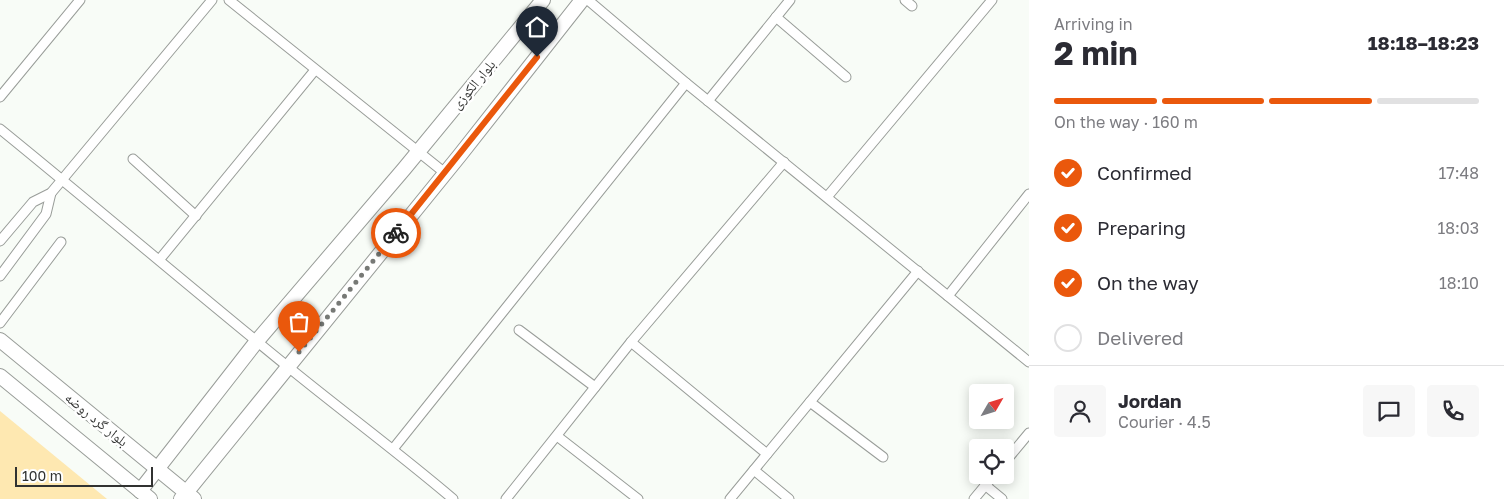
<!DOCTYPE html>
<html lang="en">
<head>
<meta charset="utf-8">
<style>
	:root { --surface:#fff; --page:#f7f7f7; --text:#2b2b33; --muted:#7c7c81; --line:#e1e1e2; --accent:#ea580c }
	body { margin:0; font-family:"Golos Text","Noto Naskh Arabic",sans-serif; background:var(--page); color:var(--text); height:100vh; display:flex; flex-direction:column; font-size:19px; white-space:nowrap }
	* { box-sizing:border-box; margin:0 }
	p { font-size:16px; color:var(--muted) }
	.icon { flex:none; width:28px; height:28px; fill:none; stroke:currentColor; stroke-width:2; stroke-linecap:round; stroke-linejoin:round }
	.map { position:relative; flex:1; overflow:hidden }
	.details { display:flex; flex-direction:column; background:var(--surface); width:475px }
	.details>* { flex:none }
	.needle { width:32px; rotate:51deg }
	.fabs { position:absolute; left:969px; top:384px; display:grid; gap:10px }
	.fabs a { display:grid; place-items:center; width:45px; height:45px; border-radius:5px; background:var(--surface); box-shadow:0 2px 12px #0003; font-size:25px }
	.scale { position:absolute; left:15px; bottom:12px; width:138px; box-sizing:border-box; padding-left:5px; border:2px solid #313231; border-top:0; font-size:14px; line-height:18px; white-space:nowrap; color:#313231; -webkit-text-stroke:4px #fff; paint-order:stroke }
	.pin { position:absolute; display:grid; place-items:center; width:42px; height:42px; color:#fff; margin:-51px -21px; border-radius:50% 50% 50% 0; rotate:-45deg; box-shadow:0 0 5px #0007 }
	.pin .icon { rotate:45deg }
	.courier { position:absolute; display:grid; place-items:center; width:50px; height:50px; margin:-25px; border:4px solid #ea580c; border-radius:50%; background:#fff; color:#222; box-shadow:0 1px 6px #0007 }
	.headline em { font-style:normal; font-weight:700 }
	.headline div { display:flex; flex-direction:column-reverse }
	.headline { display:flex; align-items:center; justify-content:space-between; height:85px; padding:0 25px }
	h1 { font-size:32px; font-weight:700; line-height:38px }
	.bar { display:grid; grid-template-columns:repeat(4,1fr); gap:8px 5px; align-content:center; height:60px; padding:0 25px }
	.bar i { height:6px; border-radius:4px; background:var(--line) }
	.bar .selected { background:var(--accent) }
	.bar p { grid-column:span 4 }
	.line { display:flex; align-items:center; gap:12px; padding:0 25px; border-top:1px solid var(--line) }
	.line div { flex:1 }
	.round { display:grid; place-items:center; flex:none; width:52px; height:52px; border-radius:5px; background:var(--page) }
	ol { padding:0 25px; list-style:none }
	li { display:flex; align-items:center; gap:15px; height:55px }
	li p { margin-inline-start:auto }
	li .icon { padding:5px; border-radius:50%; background:var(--accent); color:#fff; stroke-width:4 }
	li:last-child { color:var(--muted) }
	li i { width:28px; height:28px; border:2px solid var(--line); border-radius:50% }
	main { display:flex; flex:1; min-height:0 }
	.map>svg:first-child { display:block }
</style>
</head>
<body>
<main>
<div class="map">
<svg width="1029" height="499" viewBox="0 0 1029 499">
	<rect width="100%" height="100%" fill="#f8fcf7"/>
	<!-- green -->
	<polygon fill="#fee8b1" points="0,411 107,499 0,499"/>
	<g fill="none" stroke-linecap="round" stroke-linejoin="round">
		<!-- street casing -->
		<g stroke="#999d99" stroke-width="11">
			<g id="street">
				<polyline points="229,0 445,173"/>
				<polyline points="588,0 686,83 1029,362"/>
				<polyline points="905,0 912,6"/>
				<polyline points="776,17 846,77"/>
				<polyline points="0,97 80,0"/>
				<polyline points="708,101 790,0"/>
				<path d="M0,129C96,207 191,288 287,366C342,411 399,453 453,499"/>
				<polyline points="133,159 196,216"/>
				<polyline points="827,197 992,0"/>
				<polyline points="0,241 33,202 51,193 212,0"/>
				<polyline points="160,259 315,70"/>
				<polyline points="0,276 46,214 51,193"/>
				<polyline points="948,296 1029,194"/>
				<polyline points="0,323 61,242"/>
				<polyline points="519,330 595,387"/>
				<polyline points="631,342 767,454"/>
				<polyline points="810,402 883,457"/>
				<polyline points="557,436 638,499"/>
				<polyline points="393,449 686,83"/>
				<polyline points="1005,462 1029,433"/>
				<polyline points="754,470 789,499"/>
				<polyline points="985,485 1002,499"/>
				<polyline points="506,499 631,342 784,162"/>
				<polyline points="730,499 918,271"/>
				<polyline points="974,499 994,475"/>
			</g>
		</g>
		<!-- primary casing -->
		<g stroke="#999d99" stroke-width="16">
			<g id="primary">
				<polyline points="0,340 194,499"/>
				<polyline points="0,376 150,499"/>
				<polyline points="140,491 257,341 404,169 543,0"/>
				<polyline points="181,499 460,155 582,0"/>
			</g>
		</g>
		<!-- street -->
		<use href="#street" stroke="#fff" stroke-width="9"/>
		<!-- primary -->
		<use href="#primary" stroke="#fff" stroke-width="14"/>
	</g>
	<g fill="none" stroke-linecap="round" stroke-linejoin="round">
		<!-- done -->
		<polyline stroke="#777976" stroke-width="5" stroke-dasharray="0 9" points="299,352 396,233"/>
		<!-- route -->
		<polyline stroke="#ea580c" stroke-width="6" points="396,233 537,57"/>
	</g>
	<g text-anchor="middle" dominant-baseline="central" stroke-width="5" stroke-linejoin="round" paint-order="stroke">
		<!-- street labels -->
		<g font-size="14" fill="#313231" stroke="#fff">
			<text transform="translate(473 84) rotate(-50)">بلوار الکوزی</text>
			<text transform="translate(97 419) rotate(39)">بلوار گرد روضه</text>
		</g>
	</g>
</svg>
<div class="fabs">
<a><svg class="needle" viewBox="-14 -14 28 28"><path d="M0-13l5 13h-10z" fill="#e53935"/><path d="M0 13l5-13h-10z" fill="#7c7c81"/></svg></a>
<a><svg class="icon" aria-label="locate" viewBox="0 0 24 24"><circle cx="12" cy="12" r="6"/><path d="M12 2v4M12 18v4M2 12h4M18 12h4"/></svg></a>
</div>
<div class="scale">100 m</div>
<div class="pin" style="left:299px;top:352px;background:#ea580c"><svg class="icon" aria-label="bag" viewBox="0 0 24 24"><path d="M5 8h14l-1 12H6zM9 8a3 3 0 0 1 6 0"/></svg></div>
<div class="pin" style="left:537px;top:57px;background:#1f2937"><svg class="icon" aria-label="home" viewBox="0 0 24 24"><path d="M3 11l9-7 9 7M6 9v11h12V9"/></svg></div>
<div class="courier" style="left:396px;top:233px"><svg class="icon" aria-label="bike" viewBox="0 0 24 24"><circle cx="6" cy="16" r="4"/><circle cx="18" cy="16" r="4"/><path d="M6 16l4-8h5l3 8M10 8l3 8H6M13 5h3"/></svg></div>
</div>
<section class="details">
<div class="headline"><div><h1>2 min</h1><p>Arriving in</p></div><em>18:18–18:23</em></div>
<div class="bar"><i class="selected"></i><i class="selected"></i><i class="selected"></i><i></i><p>On the way · 160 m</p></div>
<ol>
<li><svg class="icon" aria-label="check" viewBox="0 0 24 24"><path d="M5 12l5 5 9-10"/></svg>Confirmed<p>17:48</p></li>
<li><svg class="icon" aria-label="check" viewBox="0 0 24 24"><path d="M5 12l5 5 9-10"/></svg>Preparing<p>18:03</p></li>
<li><svg class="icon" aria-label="check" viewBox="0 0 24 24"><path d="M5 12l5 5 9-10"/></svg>On the way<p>18:10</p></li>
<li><i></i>Delivered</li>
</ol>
<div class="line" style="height:90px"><a class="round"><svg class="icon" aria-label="person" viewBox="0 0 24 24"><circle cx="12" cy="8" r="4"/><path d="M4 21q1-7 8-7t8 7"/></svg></a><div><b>Jordan</b><p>Courier · 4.5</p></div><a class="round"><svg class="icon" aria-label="chat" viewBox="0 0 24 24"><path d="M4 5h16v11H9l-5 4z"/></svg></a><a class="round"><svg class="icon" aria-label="phone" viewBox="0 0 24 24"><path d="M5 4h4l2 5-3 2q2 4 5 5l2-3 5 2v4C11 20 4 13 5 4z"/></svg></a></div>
</section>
</main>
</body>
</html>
